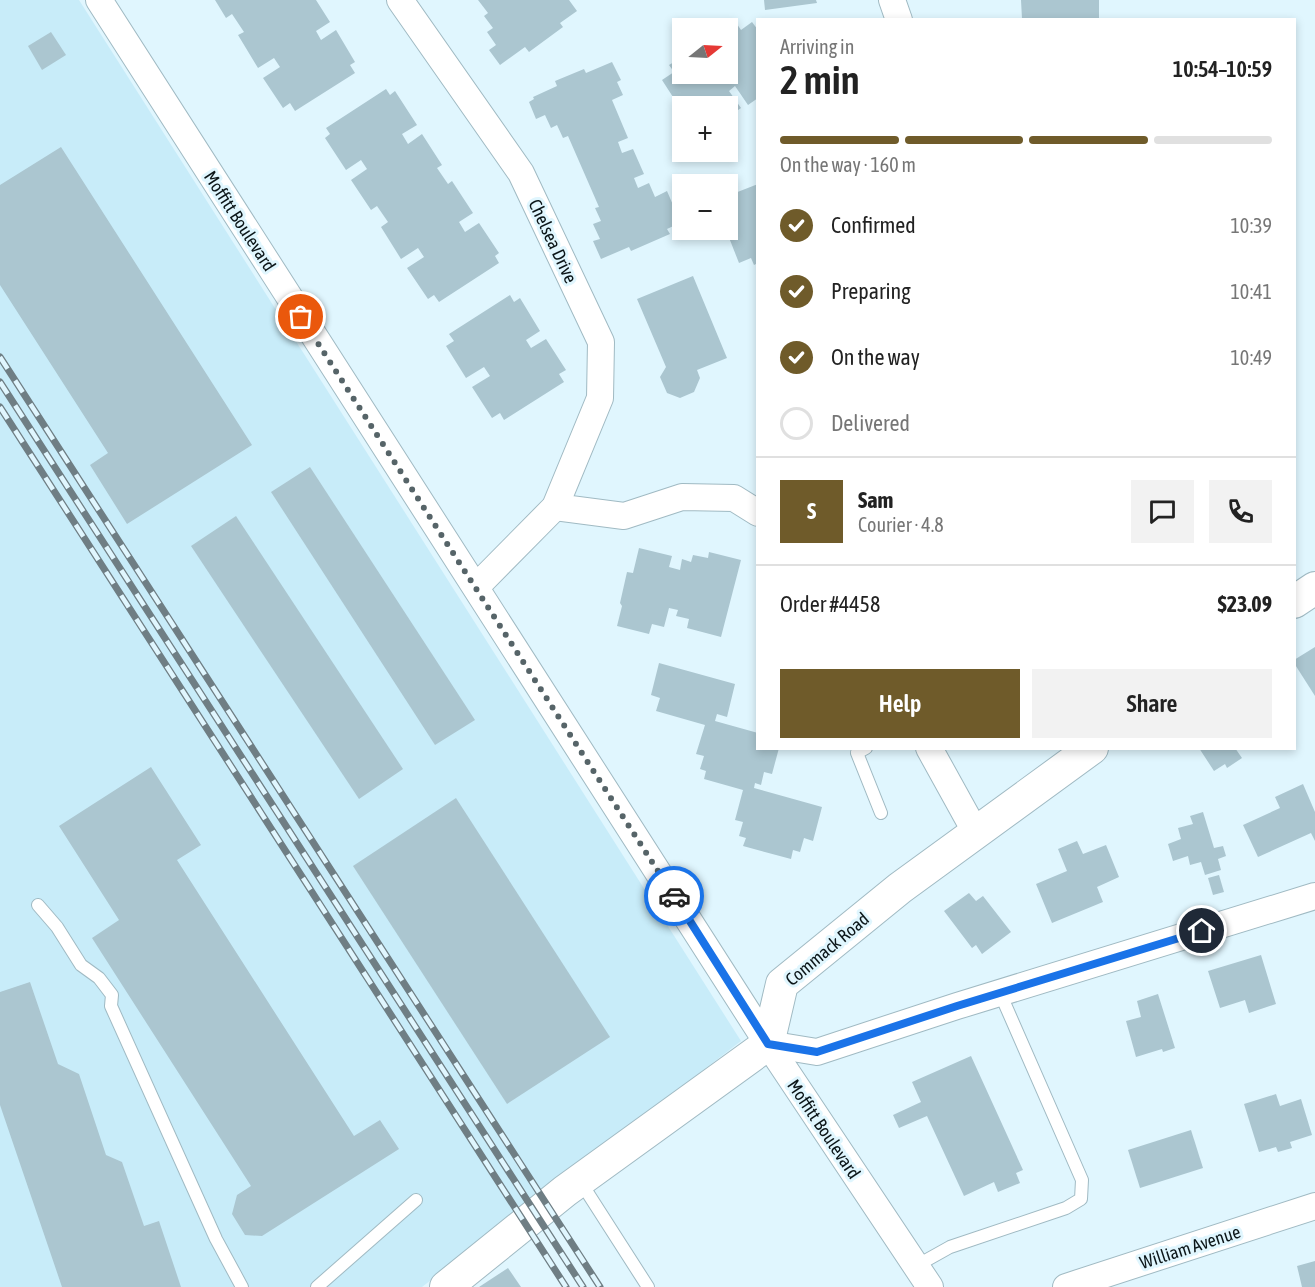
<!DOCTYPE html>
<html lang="en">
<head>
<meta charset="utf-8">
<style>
	:root { --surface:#fff; --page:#f2f2f2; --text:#222; --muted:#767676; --line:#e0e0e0; --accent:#6f5b2a }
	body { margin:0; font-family:"Asap Condensed",sans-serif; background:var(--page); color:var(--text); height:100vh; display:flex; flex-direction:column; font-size:22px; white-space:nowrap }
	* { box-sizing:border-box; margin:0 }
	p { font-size:20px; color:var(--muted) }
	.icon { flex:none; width:33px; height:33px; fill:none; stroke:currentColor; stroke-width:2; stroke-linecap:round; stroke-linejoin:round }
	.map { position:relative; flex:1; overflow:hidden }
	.panel { position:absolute; left:756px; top:18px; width:540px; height:732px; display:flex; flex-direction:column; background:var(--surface); border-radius:0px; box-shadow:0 3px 9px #0003 }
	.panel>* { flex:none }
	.needle { width:39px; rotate:72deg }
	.tools { position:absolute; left:672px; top:18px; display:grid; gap:12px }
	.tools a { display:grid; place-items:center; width:66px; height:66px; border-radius:0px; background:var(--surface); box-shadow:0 3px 9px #0003; font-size:30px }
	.pin { position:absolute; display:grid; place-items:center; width:51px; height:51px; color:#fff; margin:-26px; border:3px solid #fff; border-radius:50%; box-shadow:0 2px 6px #0007 }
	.courier { position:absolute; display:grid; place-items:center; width:60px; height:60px; margin:-30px; border:4px solid #1a73e8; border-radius:50%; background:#fff; color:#222; box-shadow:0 2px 8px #0007 }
	.summary em { font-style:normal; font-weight:600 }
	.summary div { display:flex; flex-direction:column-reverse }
	.summary { display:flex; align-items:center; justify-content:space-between; height:102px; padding:0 24px }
	h1 { font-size:39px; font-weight:600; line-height:45px }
	.bar { display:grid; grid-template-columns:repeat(4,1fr); gap:9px 6px; align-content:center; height:72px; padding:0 24px }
	.bar i { height:8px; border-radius:4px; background:var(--line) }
	.bar .active { background:var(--accent) }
	.bar p { grid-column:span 4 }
	.line { display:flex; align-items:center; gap:15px; padding:0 24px; border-top:2px solid var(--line) }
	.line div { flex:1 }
	.round { display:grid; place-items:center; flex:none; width:63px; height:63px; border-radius:0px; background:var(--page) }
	ol { padding:0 24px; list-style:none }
	li { display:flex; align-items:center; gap:18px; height:66px }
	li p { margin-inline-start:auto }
	li .icon { padding:6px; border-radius:50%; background:var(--accent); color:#fff; stroke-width:4 }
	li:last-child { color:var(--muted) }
	li i { width:33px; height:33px; border:3px solid var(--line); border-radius:50% }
	.button { display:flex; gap:12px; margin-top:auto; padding:12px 24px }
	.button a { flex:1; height:69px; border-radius:0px; background:var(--accent); color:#fff; font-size:24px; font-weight:600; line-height:69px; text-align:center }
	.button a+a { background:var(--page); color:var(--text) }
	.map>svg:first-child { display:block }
</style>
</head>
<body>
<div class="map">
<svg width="1315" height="1287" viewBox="0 0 1315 1287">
	<rect width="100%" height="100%" fill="#e0f6fe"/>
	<!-- built -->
	<polygon fill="#c8ecf9" points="0,0 79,0 741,1041 422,1287 0,1287"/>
	<!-- building -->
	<g fill="#abc6d0">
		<polygon points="215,0 316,0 330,22 316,31 321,40 336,30 355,62 350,65 355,73 295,111 290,103 283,108 263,78 280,67 274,58 258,68 238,35 244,32 232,14 226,18"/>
		<polygon points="478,0 569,0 577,11 560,23 563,27 529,52 525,47 500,65 489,50 496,45 487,32 493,28 484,16 488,13"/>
		<polygon points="764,0 816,0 817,3 765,10"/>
		<polygon points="1021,0 1099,0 1099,18 1081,18 1081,20 1022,19"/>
		<polygon points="723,21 728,28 713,28"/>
		<polygon points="752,22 758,30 758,98 748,105 735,86 729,91 741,108 728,117 728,106 682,106 682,111 662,80 674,72 669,65 679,59 675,54 682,49 682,74 728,74 728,30 737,24 741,30"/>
		<polygon points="51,32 66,55 42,70 28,46"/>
		<polygon points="612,62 621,80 617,82 623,95 612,100 628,138 618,142 622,153 633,149 644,174 634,178 638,188 649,183 655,197 667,191 673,205 678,204 682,215 682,222 667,229 670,234 631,251 629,247 601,259 593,241 600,239 593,224 601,221 595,208 599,207 568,136 563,138 557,125 551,128 545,115 536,119 529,102 534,99 533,97 557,86 555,81 584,69 586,73"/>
		<polygon points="386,89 390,95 395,91 417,125 402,134 408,144 422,134 442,165 437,168 448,184 452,181 473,213 459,222 465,232 479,223 499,253 495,256 499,263 439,302 434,295 428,299 407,268 424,257 418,248 401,259 381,227 388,222 377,206 371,210 351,180 367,169 361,160 346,170 325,138 330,134 326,128"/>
		<polygon points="61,147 252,445 127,524 90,465 108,453 0,285 0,185"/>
		<polygon points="758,184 758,263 754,265 751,258 739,263 726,230 728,230 728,213 731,211 728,204 738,200 735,193"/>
		<polygon points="693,276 727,358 697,370 700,378 694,392 680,398 667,393 660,377 666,367 637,299"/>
		<polygon points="510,295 514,302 520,298 540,331 526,340 531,348 546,339 566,370 559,374 564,382 504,420 500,413 492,418 472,387 490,376 484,367 466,378 446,346 454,341 449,334"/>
		<polygon points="310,467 475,720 435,745 271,492"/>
		<polygon points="236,516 403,769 359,799 191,546"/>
		<polygon points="639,548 672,556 669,567 680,570 682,559 691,562 693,555 708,558 709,552 741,560 721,637 687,628 689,619 676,616 678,610 669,608 664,627 652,624 649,634 617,626 622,606 620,603 627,572 633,573"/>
		<polygon points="1315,647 1315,696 1294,663 1294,660"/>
		<polygon points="659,663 735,684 727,717 717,714 715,721 758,733 758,748 779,748 772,774 764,772 761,785 755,783 754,788 822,807 813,841 804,838 800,852 793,850 791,859 743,846 746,838 739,836 743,822 735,820 743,790 704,779 706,771 700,769 704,756 696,754 705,725 656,711 660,698 651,695"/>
		<polygon points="1199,748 1235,748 1242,758 1227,768 1225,764 1214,771"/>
		<polygon points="151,767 201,845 177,860 354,1136 380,1120 399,1149 262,1236 245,1235 232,1214 237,1195 251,1186 92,938 119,920 59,826"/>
		<polygon points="1303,784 1315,812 1315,841 1311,833 1258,857 1243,825 1280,808 1275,797"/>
		<polygon points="456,798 610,1037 507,1104 353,866"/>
		<polygon points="1203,812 1214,848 1223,846 1226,856 1218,859 1221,870 1205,875 1201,862 1190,865 1188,856 1173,861 1168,844 1181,839 1178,828 1193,824 1190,816"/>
		<polygon points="1077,841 1083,854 1106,845 1119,877 1097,887 1103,902 1052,923 1036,884 1067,871 1058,849"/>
		<polygon points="1219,875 1224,892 1213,895 1208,878"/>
		<polygon points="969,893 976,901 983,896 1011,932 982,954 976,945 972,948 944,911"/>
		<polygon points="1261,955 1276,1004 1249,1013 1245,1000 1220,1008 1208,971"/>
		<polygon points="30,982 58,1064 79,1074 106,1155 122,1162 144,1226 159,1221 181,1287 62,1287 0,1105 0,992"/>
		<polygon points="1158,994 1175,1048 1163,1052 1162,1049 1136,1057 1126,1021 1141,1017 1137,1001"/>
		<polygon points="971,1056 1023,1170 1016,1173 1020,1183 998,1192 994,1182 964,1196 927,1116 899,1128 893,1115 921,1102 912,1082"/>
		<polygon points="1276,1094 1280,1106 1301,1099 1312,1135 1290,1142 1292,1148 1278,1152 1276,1147 1259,1152 1244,1104"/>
		<polygon points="1191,1130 1203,1168 1140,1188 1128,1150"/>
		<polygon points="1315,1261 1315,1287 1302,1287 1297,1266"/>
		<polygon points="508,1268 521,1287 479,1287"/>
	</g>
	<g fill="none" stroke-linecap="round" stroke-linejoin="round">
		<!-- service casing -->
		<g stroke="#a0bac3" stroke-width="14">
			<g id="service">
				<polyline points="866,748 857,753 881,813"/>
				<polyline points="38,905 57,927 81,965 99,978 112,995 111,1006 216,1239 242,1287"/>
				<polyline points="580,1181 648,1287"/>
				<polyline points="916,1266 950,1247 1066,1208 1081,1199 1082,1180 1000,993"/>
				<polyline points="317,1287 416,1200"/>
			</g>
		</g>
		<!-- minor casing -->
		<g stroke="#a0bac3" stroke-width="28">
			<g id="minor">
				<polyline points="99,0 768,1044 930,1287"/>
				<polyline points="400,0 521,173 601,342 600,398 555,507 476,587"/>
				<polyline points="892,0 899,20"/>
				<polyline points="555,507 624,516 682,497 734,498 758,513"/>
				<polyline points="929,748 976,833"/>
				<polyline points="768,1044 817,1052 957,1006 1315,896"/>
				<polyline points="1066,1287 1315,1206"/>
			</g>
		</g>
		<!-- tertiary casing -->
		<g stroke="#a0bac3" stroke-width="34">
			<g id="tertiary">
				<polyline points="1294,602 1315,588"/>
				<polyline points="446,1287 565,1191 768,1044 782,984 900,888 1092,748"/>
			</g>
		</g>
		<!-- service -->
		<use href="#service" stroke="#fff" stroke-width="12"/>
		<!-- minor -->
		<use href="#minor" stroke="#fff" stroke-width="26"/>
		<!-- tertiary -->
		<use href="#tertiary" stroke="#fff" stroke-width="32"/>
		<!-- rail casing -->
		<g stroke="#6f7e84" stroke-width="7">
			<g id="rail">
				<polyline points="0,357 600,1287"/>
				<polyline points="0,382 583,1287"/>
				<polyline points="0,407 566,1287"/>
			</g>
		</g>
		<!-- rail -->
		<use href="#rail" stroke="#e0f6fe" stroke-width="4.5" stroke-dasharray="14" stroke-linecap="butt"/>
	</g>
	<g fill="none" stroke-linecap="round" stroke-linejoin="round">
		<!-- done -->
		<polyline stroke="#566468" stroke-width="6" stroke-dasharray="0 10.8" points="301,317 674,896"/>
		<!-- route -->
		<polyline stroke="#1a73e8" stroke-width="8" points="674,896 768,1044 817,1052 957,1006 1202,931"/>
	</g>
	<g text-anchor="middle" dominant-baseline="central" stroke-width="6" stroke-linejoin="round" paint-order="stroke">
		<!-- street labels -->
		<g font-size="18" fill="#0b1518" stroke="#e0f6fe">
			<text transform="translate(240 221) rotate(57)">Moffitt Boulevard</text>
			<text transform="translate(553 241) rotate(65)">Chelsea Drive</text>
			<text transform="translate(827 949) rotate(-40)">Commack Road</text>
			<text transform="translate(824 1129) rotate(56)">Moffitt Boulevard</text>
			<text transform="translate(1190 1247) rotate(-18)">William Avenue</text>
		</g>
	</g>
</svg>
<div class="tools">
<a><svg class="needle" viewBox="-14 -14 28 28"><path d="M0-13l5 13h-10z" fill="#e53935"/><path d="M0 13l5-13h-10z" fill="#767676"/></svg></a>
<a>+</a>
<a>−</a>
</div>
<div class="pin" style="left:301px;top:317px;background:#ea580c"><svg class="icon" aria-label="bag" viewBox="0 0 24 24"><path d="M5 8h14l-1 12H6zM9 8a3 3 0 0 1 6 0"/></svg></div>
<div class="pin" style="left:1202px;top:931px;background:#1f2937"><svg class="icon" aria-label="home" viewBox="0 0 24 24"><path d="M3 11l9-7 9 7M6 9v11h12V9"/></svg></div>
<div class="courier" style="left:674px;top:896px"><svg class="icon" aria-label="car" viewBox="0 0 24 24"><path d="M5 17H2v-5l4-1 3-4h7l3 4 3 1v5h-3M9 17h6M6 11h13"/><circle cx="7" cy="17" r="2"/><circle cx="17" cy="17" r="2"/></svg></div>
<section class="panel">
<div class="summary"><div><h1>2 min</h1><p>Arriving in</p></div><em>10:54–10:59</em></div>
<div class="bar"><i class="active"></i><i class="active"></i><i class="active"></i><i></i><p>On the way · 160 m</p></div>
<ol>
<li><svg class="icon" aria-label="check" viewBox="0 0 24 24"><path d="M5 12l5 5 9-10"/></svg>Confirmed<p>10:39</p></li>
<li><svg class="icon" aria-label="check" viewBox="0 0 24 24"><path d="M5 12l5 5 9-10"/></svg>Preparing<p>10:41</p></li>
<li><svg class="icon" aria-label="check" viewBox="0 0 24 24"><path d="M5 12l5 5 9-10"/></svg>On the way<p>10:49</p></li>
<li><i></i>Delivered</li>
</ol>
<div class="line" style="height:108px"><b class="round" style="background:var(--accent);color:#fff">S</b><div><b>Sam</b><p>Courier · 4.8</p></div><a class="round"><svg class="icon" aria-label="chat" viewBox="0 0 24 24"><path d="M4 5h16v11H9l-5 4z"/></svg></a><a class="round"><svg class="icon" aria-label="phone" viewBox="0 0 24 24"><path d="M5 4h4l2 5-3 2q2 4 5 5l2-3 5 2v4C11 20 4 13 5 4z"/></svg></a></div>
<div class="line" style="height:78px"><div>Order #4458</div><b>$23.09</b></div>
<div class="button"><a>Help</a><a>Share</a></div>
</section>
</div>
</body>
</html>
